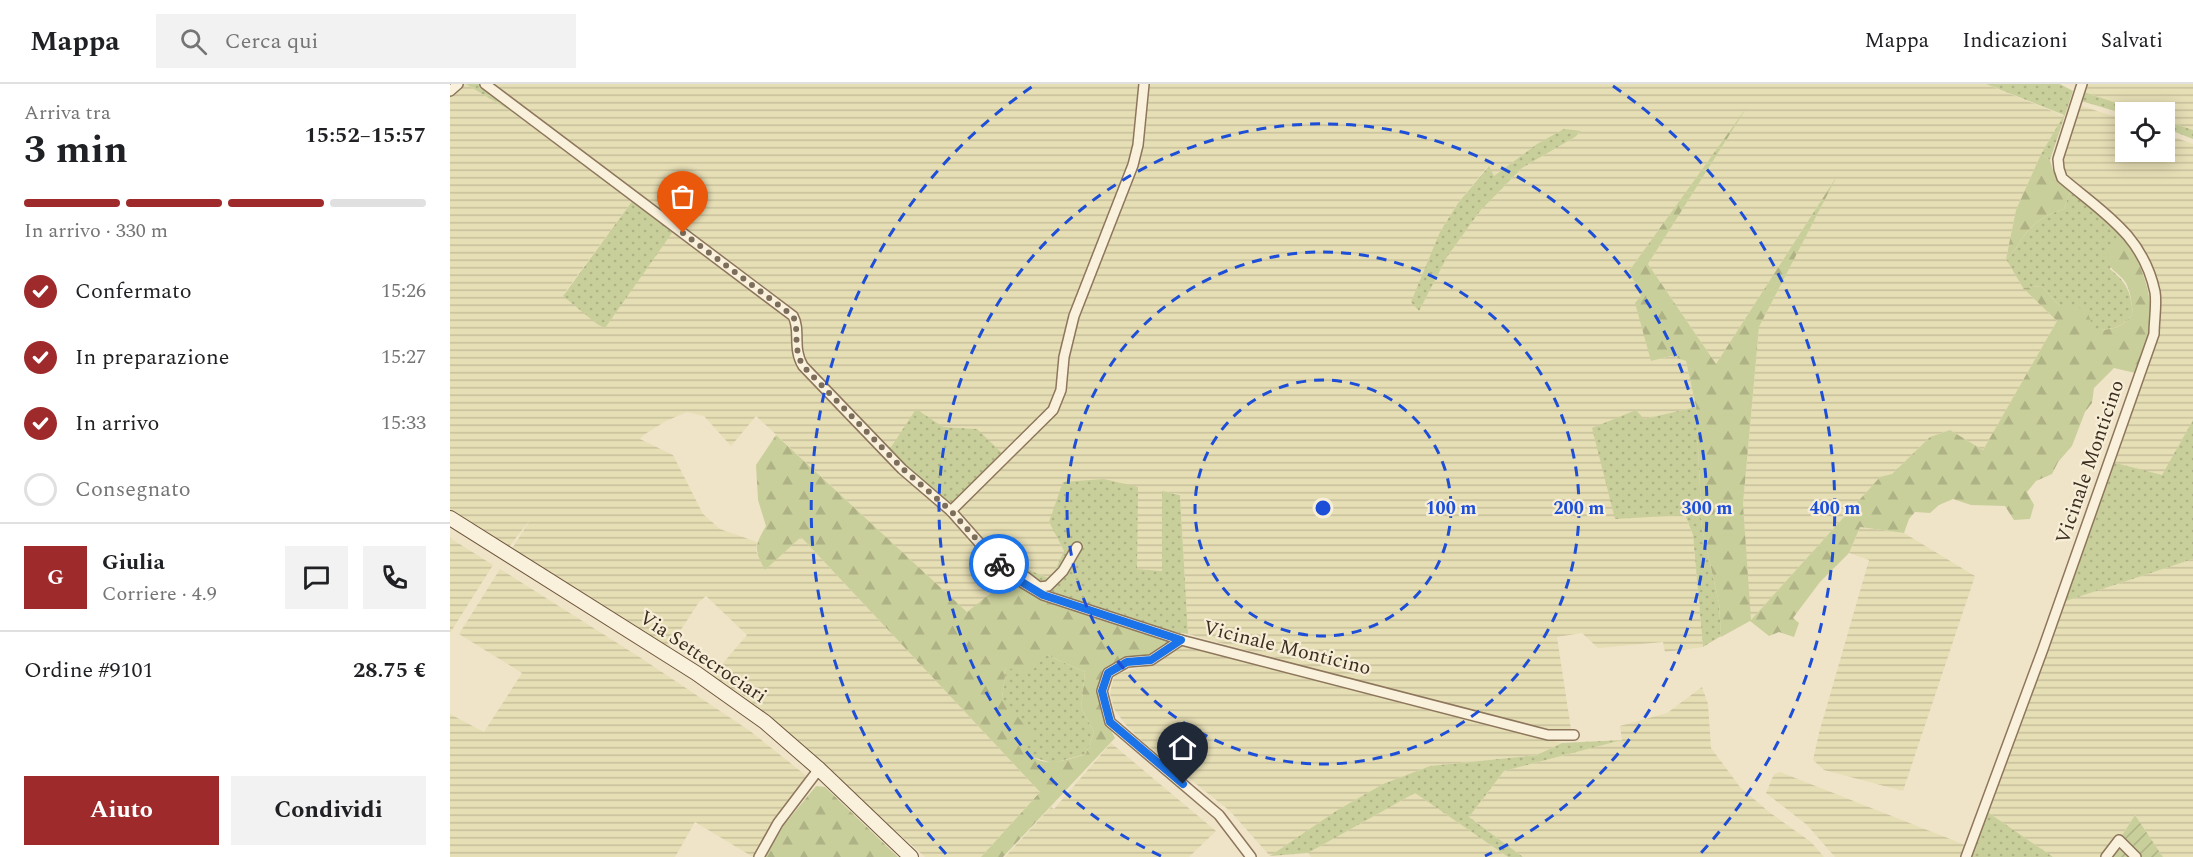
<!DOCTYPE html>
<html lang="it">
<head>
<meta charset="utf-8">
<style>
	:root { --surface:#fff; --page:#f2f2f2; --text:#202124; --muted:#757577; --line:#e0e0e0; --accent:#9e2a2b }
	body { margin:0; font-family:Spectral,serif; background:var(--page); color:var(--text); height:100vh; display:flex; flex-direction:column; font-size:22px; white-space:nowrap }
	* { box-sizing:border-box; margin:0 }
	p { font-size:20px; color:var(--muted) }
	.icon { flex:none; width:33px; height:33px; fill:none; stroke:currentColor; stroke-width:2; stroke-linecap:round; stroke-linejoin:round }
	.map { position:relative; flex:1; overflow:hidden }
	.sheet { display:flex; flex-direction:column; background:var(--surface); width:450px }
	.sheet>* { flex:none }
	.fabs { position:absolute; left:1665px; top:18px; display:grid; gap:12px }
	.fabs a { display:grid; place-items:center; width:60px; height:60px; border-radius:0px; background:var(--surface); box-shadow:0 3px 15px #0003; font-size:30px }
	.pin { position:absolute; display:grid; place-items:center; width:51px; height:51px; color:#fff; margin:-62px -26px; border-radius:50% 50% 50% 0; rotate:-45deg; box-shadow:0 0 6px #0007 }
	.pin .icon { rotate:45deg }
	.courier { position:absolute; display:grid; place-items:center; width:60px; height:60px; margin:-30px; border:4px solid #1a73e8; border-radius:50%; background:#fff; color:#222; box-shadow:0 2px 8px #0007 }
	.summary em { font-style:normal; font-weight:700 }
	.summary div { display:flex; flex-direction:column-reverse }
	.summary { display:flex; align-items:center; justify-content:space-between; height:102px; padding:0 24px }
	h1 { font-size:39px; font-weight:700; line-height:45px }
	.bar { display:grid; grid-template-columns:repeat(4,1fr); gap:9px 6px; align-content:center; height:72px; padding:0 24px }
	.bar i { height:8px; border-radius:4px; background:var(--line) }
	.bar .on { background:var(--accent) }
	.bar p { grid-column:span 4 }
	.line { display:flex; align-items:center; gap:15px; padding:0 24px; border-top:2px solid var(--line) }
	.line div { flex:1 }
	.round { display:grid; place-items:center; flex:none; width:63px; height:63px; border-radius:0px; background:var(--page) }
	ol { padding:0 24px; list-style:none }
	li { display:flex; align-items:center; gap:18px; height:66px }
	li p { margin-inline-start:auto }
	li .icon { padding:6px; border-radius:50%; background:var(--accent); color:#fff; stroke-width:4 }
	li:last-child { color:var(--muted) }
	li i { width:33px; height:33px; border:3px solid var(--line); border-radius:50% }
	.primary-button { display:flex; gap:12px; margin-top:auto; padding:12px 24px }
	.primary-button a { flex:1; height:69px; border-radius:0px; background:var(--accent); color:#fff; font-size:24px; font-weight:700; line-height:69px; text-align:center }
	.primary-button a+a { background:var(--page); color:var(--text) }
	header { display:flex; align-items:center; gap:36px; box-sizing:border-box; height:84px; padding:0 30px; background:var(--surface); border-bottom:2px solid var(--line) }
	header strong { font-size:28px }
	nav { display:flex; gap:33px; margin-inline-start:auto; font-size:21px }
	.search { width:420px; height:54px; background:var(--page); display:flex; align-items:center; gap:15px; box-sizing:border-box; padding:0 21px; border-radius:0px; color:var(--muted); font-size:22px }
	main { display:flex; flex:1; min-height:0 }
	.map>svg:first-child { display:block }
</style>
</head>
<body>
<header>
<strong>Mappa</strong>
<div class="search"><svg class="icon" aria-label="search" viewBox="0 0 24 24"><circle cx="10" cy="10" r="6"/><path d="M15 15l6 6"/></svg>Cerca qui</div>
<nav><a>Mappa</a><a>Indicazioni</a><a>Salvati</a></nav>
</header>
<main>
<section class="sheet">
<div class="summary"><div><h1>3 min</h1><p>Arriva tra</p></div><em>15:52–15:57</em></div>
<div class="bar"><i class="on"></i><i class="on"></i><i class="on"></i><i></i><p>In arrivo · 330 m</p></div>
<ol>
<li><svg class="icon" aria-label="check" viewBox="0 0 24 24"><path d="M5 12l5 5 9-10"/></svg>Confermato<p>15:26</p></li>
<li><svg class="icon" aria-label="check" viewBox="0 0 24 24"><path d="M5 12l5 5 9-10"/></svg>In preparazione<p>15:27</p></li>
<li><svg class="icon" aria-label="check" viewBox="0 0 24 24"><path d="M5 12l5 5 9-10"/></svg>In arrivo<p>15:33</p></li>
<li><i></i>Consegnato</li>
</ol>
<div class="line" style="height:108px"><b class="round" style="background:var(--accent);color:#fff">G</b><div><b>Giulia</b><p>Corriere · 4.9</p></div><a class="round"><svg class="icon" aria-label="chat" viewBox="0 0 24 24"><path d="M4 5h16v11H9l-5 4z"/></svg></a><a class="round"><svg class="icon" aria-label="phone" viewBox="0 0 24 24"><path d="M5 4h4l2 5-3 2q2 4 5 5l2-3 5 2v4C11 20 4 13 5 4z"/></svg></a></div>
<div class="line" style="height:78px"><div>Ordine #9101</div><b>28.75 €</b></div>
<div class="primary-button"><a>Aiuto</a><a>Condividi</a></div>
</section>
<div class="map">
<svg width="1743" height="773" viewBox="0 0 1743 773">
	<defs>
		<pattern id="farmland-rules" width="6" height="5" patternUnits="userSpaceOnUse" patternTransform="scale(1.5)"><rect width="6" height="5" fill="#e6deb5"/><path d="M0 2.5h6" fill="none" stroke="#c6bf9b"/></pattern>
		<pattern id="grass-dots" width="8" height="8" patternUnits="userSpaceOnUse" patternTransform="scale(1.5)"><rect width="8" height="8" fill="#c9cf9b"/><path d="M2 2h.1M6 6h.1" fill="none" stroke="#aeb285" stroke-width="1.8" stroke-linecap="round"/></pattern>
		<pattern id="forest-firs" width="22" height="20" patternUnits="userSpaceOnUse" patternTransform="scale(1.5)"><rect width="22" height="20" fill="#c9cf9b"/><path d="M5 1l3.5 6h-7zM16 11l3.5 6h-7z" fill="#aeb285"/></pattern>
		<pattern id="garden-furrows" width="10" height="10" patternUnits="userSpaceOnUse" patternTransform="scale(1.5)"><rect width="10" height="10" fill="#c9cf9b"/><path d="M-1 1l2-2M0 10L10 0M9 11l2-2" fill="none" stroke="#aeb285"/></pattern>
	</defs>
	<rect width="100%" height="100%" fill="#f0e4c8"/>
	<!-- farmland -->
	<g fill="url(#farmland-rules)" fill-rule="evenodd">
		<path d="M0,0H16L86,42L183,116L113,211L224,146L42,0H1536L1614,32L1591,70L1566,126L1556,175L1573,204L1607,237L1533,366L1500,346L1480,353L1442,390L1430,393L1300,537L1293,420L1309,243L1382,100L1266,280L1198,180L1289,35L1179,187L1191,212L1201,277L1221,272L1236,277L1246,323L1194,335L1243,451L1253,563L1215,568L1213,558L1148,564L1132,549L1107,553L1121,645L1098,649L738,550L730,410L712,408V487L687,485V403L599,438L614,467L601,495L547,473L504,429L527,345L493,343L500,432L560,494L518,529L306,332L281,362L254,332L237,328L216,337L195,350L190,355L223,371L253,430L270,445L307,458L306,467L315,485L351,453L590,708L531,773H475L297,614L262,592L297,551L256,512L249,518L217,567L60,468L80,436L58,464L0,427ZM1114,46L1130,48L1125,53L1072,84L1030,127L997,173L969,226L990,148L1008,119L1038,82L1044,92L1087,60Z"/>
		<polygon points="1637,0 1743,0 1743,46 1715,36 1714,28 1693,28 1634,8"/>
		<polygon points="1629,21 1675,36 1676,68 1714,68 1715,50 1743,60 1743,336 1712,392 1662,378 1706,250 1707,208 1693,167 1614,92 1610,75"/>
		<polygon points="1410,443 1454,449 1525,492 1453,707 1374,686 1363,676 1369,649 1419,476 1399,469"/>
		<polygon points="0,454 43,481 0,549"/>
		<polygon points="1743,475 1743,773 1713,773 1685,731 1658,773 1603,773 1536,727 1613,518"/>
		<polygon points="50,485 191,574 300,647 358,693 303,773 245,738 225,773 0,773 0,630 34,648 72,589 9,550"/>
		<polygon points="736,556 958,621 1112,659 1087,671 980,682 933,700 886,727 820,772 780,727 691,656 676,641 664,625 660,609 663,596 667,590 707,579"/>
		<polygon points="1252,603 1258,620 1261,664 1290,703 1319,728 1361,758 1374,773 1073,773 1019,733 1054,687 1172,656 1170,642 1217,629"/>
		<polygon points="661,659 766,747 739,773 555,773 601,723 604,725"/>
		<polygon points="1330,688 1518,762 1514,773 1385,773 1357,741 1316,709 1324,690"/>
		<polygon points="965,709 1058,773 861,773 858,769"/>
	</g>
	<!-- grass -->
	<g fill="url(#grass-dots)">
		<polygon points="16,0 29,0 86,42 24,5"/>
		<polygon points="1536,0 1610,0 1623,7 1600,76 1591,70 1614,31"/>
		<polygon points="1634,8 1693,28 1676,28 1675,30 1631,17"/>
		<polygon points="1714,36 1743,46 1743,55 1715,44"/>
		<polygon points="1114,45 1131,47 1125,53 1072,84 1030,127 997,173 969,227 961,218 990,148 1008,119 1039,82 1044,92 1087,60"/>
		<path d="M1620,108L1649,130L1674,154L1660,185C1678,200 1680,207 1683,229C1673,244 1661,246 1644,246L1623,223L1610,222L1591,202L1573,204L1556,175C1566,168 1567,161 1574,152C1585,137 1597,130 1614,125Z"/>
		<polygon points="183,116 224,146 155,244 147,240 113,212"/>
		<polygon points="1246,323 1252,444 1269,519 1271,552 1253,563 1243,451 1235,431 1165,435 1142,344 1186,326 1194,335"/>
		<polygon points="466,325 493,343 527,345 554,371 504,429 438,368"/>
		<polygon points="1743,336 1743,475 1613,518 1662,378 1712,391"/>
		<polygon points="654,395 688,403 687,485 712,487 712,407 730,411 738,550 713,546 609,511 575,494 547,473 601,495 614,467 599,438 613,398"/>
		<polygon points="597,571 635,588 631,624 644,648 636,670 603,679 578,672 572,664 552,614 556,584"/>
		<polygon points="1172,656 1054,687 1019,733 1073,773 1058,773 965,709 858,769 820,772 886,727 933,700 980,682 1087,671 1112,659"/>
		<polygon points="1536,727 1603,773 1521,773"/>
	</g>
	<!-- forest -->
	<g fill="url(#forest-firs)" fill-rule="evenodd">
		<path d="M1297,23L1198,180L1266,280L1387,92L1309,243L1293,420L1301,536L1430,393L1442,390L1480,353L1500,346L1533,366L1607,237L1573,204L1591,202L1610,222H1623L1637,227L1644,246C1662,246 1673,244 1683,229C1681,218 1681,204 1673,195C1662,183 1661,189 1657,171L1674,154C1693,182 1705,214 1699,248C1696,262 1689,276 1685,289L1664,284L1644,304L1642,319L1635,328L1622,362L1608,378L1602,390L1586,397L1577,408L1584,421L1580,435L1564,436L1555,422L1521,421L1503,415L1489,421L1480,429L1465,428L1459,435L1454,449L1410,443L1399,469L1370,498L1343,534L1349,539L1344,553L1329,548L1319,552L1300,537L1271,553L1269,519L1252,444L1246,323L1236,277L1221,272L1201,277L1185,219L1191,212L1179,187Z"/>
		<path d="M1591,70L1600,76L1603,87L1620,108L1614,125C1597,130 1585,137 1574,152C1567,161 1566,168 1556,175L1566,126Z"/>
		<path d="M326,351L517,528L560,494L624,526L725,557L701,572L683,574L656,584L647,607L655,635L665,654L553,773H531L590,708L351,453L315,486C304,465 304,463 316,442L308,416L306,381ZM597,571L635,588L631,624L644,648L636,670C614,677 589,686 572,664L582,650L552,614L556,584L581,588Z"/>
		<polygon points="366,702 375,703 448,773 315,773 334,741"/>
	</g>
	<!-- garden -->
	<polygon fill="url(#garden-furrows)" points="1685,731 1713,773 1658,773"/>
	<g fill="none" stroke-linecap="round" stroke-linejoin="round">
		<!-- street casing -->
		<g stroke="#8d765c" stroke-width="12">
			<g id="street">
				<path d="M35,0L343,232C351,246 342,264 353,282L452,385L501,427L541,472L565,494L593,511L731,556L1098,651H1124"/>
				<polyline points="0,7 8,0"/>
				<polyline points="501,427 603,326 611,306 614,273 624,232 683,81 688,61 694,0"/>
				<polyline points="563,493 576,493 589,503 598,502 613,487 627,463"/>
				<polyline points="731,556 701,576 677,578 658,589 652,607 660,638 769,731 801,773"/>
				<polyline points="309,773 328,739 369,685"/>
				<path d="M1516,773L1593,565L1704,250C1704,237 1707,220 1705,208C1693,151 1653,129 1612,94L1609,85L1608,75L1632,0"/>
				<polyline points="1656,773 1669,756 1686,773"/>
			</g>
		</g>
		<!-- secondary casing -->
		<g stroke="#6f573f" stroke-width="16">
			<polyline id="secondary" points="0,434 246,589 315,638 369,685 461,773"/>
		</g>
		<!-- street -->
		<use href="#street" stroke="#faf1dc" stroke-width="9"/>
		<!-- secondary -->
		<use href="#secondary" stroke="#faf1dc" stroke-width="14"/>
	</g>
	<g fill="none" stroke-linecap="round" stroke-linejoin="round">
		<!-- done -->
		<path stroke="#7c6e5b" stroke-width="6" stroke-dasharray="0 10.8" d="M233,149L343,232C350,246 342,263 353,282L453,385L501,427L549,480"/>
		<!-- route -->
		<polyline stroke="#1a73e8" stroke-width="8" points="549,480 565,494 593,511 731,556 701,576 677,578 658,589 652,607 660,638 733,700"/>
	</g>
	<!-- distance rings -->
	<g fill="none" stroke="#1d4ed8" stroke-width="3" stroke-dasharray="10 8">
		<circle cx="873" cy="424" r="128"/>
		<circle cx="873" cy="424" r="256"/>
		<path d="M711 772A384 384 0 1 1 1035 772"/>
		<path d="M496 770A512 512 0 0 1 583 2M1163 2A512 512 0 0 1 1250 770"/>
	</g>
	<g text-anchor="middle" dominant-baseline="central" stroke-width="4.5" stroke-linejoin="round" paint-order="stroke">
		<!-- street labels -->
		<g font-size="20" fill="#3d2e20" stroke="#f7eed8">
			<text transform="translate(1640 378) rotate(-71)">Vicinale Monticino</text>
			<text transform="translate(837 564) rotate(14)">Vicinale Monticino</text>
			<text transform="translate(253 573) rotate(34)">Via Settecrociari</text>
		</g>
	</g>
	<circle cx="873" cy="424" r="9" fill="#1d4ed8" stroke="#f7eed8" stroke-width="3"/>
	<g font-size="18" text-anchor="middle" font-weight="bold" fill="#1d4ed8" stroke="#f7eed8" stroke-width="4.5" stroke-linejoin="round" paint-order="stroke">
		<text x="1001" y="430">100 m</text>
		<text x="1129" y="430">200 m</text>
		<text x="1257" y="430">300 m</text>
		<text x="1385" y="430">400 m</text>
	</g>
</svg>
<div class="fabs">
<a><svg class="icon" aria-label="locate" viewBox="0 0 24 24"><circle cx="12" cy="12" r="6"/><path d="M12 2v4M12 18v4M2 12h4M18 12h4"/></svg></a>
</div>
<div class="pin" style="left:233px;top:149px;background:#ea580c"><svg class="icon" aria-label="bag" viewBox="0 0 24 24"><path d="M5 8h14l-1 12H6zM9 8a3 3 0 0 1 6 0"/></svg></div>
<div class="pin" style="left:733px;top:700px;background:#1f2937"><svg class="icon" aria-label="home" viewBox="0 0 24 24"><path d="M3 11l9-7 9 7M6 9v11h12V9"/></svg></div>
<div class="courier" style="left:549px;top:480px"><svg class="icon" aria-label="bike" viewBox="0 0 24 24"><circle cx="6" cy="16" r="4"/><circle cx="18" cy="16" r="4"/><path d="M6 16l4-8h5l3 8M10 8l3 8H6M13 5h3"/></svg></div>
</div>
</main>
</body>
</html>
